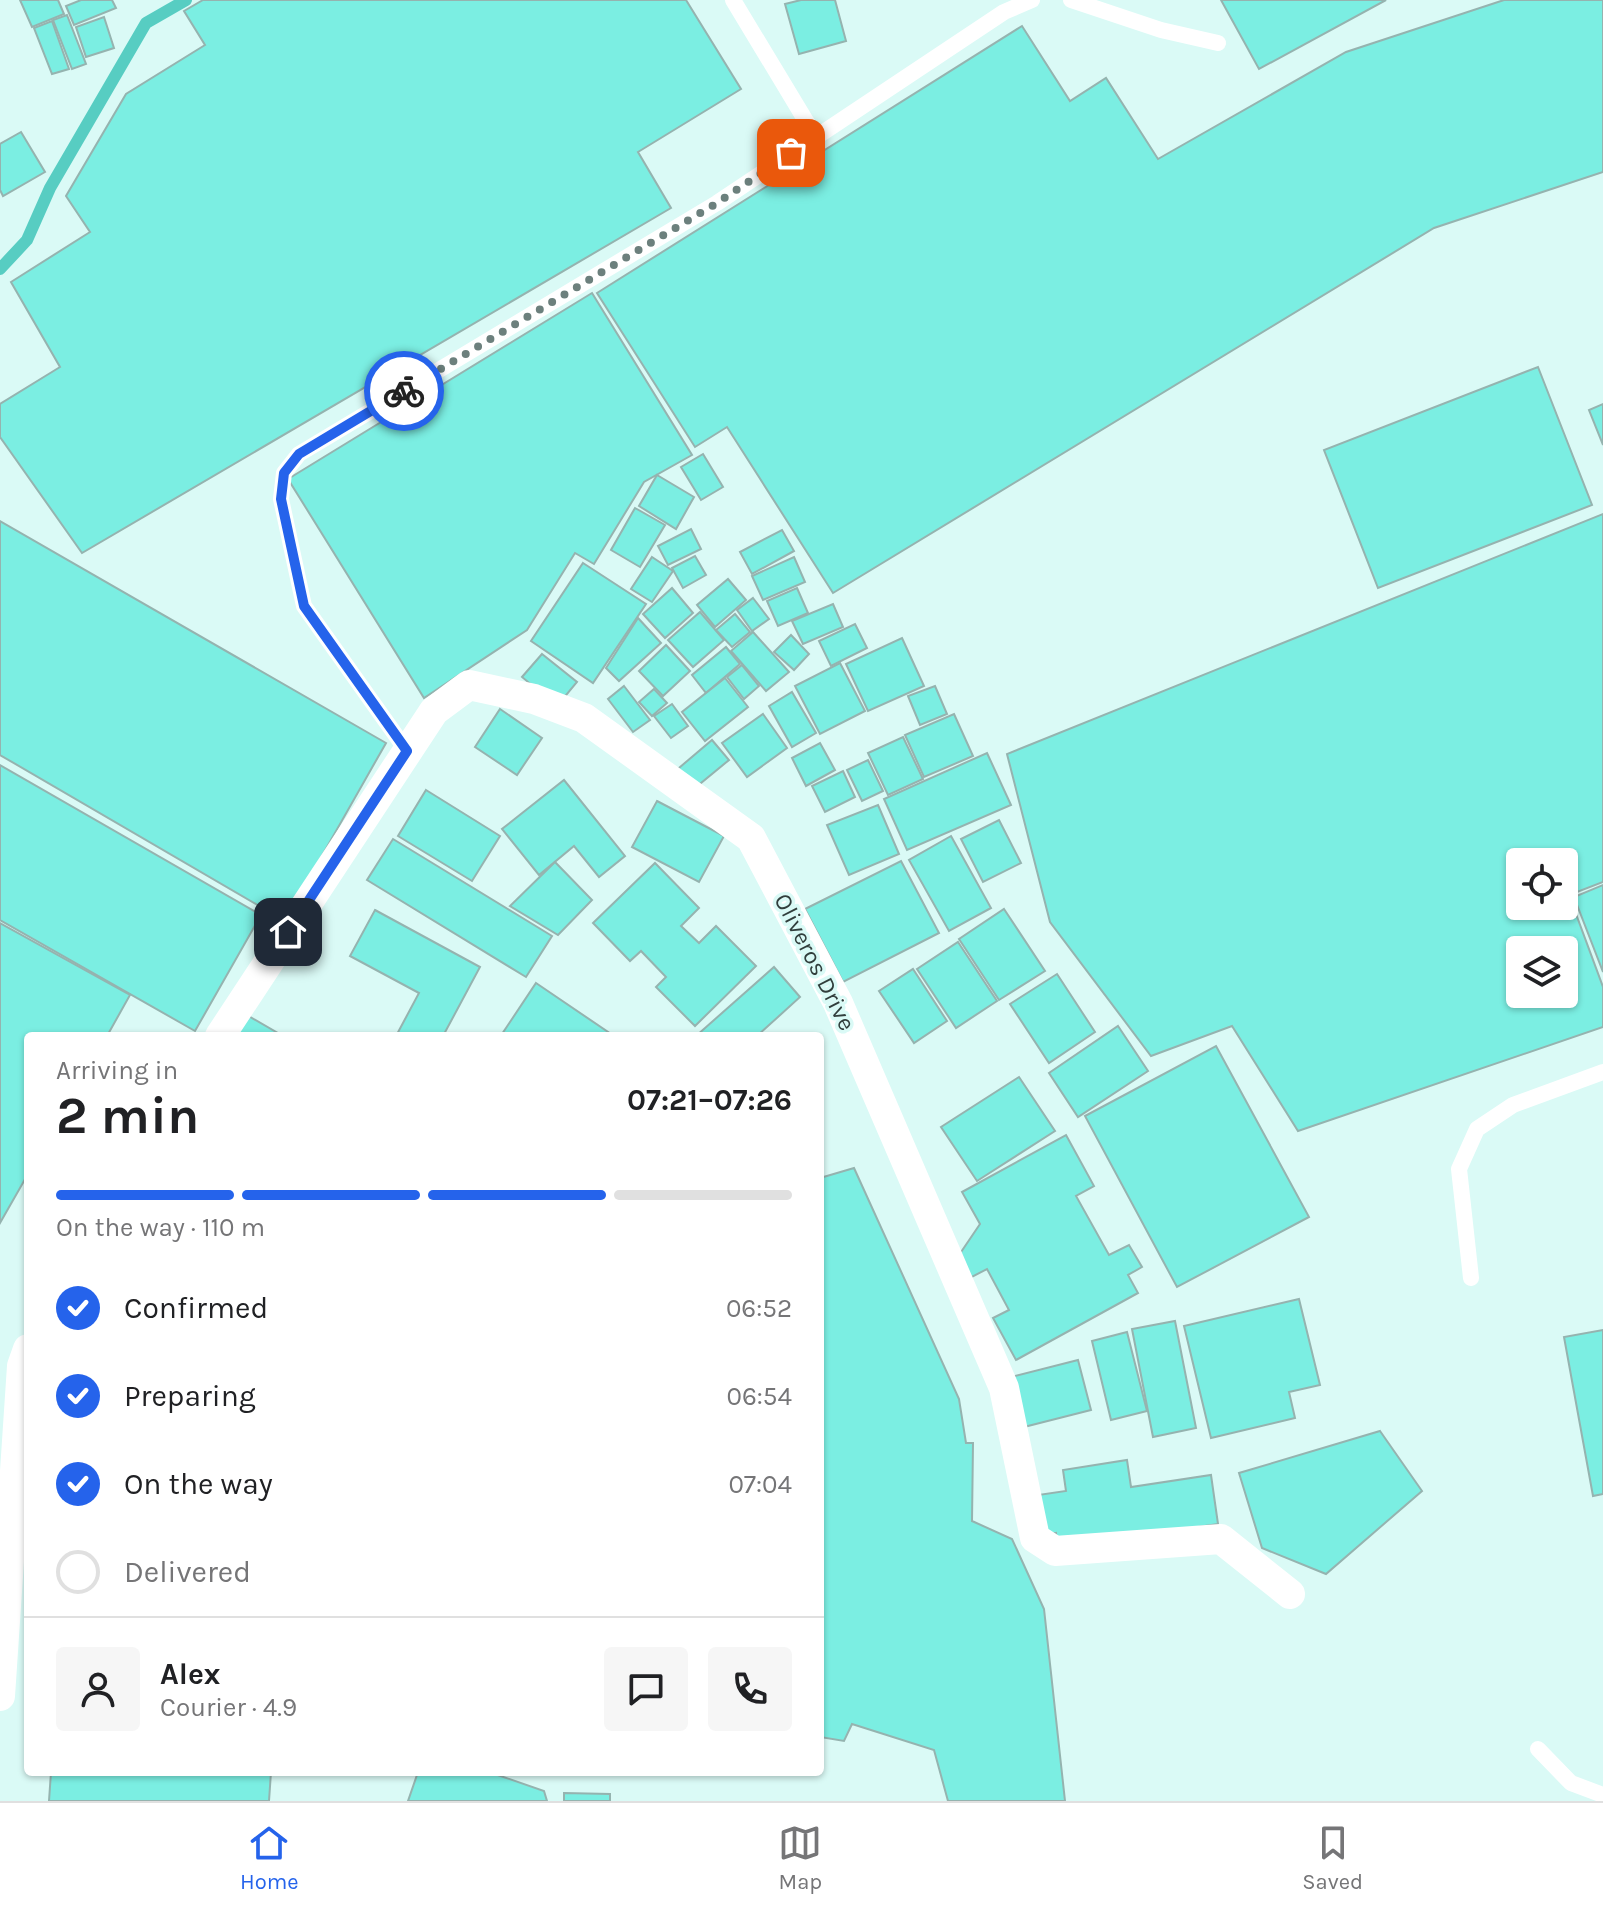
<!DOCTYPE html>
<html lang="en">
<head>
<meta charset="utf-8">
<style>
	:root { --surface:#fff; --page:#f6f6f6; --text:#202124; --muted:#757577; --line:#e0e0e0; --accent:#2563eb }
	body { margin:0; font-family:Karla,sans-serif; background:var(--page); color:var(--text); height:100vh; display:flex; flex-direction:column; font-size:30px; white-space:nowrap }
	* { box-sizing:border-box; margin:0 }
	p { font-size:26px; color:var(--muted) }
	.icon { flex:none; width:44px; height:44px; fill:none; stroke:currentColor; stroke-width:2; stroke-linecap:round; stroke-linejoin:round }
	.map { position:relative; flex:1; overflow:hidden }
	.panel { position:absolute; left:24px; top:1032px; width:800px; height:744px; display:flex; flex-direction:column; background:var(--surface); border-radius:8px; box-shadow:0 2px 6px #0004 }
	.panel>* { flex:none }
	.buttons { position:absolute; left:1506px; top:848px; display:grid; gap:16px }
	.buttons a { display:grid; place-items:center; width:72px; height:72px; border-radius:8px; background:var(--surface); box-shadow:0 2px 6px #0004; font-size:40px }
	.pin { position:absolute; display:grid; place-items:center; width:68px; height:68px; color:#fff; margin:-34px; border-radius:16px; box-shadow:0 4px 12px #0006 }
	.courier { position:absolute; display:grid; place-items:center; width:80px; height:80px; margin:-40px; border:6px solid #2563eb; border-radius:50%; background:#fff; color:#222; box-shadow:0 2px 10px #0007 }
	.headline em { font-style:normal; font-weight:700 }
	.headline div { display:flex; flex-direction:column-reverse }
	.headline { display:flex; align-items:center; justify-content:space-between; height:136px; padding:0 32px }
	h1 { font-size:52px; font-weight:700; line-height:60px }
	.bar { display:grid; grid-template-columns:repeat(4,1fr); gap:12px 8px; align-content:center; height:96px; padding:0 32px }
	.bar i { height:10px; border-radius:6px; background:var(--line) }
	.bar .active { background:var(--accent) }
	.bar p { grid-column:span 4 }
	.line { display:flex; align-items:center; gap:20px; padding:0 32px; border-top:2px solid var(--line) }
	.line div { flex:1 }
	.round { display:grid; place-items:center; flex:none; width:84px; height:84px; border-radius:8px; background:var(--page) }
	ol { padding:0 32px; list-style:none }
	li { display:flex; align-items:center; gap:24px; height:88px }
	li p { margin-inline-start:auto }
	li .icon { padding:8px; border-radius:50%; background:var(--accent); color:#fff; stroke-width:4 }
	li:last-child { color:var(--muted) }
	li i { width:44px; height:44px; border:4px solid var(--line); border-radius:50% }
	.dock { display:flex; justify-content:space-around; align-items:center; height:112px; border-top:2px solid var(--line); background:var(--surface); font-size:22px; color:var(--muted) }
	.dock a { display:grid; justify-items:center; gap:4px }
	.dock .active { color:var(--accent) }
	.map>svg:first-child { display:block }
</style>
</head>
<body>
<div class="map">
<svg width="1603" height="1801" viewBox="0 0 1603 1801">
	<rect width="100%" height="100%" fill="#dafaf6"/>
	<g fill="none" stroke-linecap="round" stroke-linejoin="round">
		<!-- stream -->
		<polyline stroke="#57cdc2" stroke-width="12" points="0,269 27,240 50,188 146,23 186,0"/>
	</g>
	<!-- building -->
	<g fill="#7beee2" stroke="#95b3af" stroke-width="2" fill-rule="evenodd">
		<polygon points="20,0 58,0 64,14 32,27"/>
		<polygon points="81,0 112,0 116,8 74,25 66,6"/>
		<polygon points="203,0 686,0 741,89 638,152 671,208 82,553 0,437 0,404 60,367 11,282 90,232 66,196 126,94 205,45 184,11"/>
		<polygon points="801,0 835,0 846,41 799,54 785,4"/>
		<polygon points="1221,0 1386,0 1259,69"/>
		<polygon points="1504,0 1603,0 1603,172 1434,228 833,593 727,427 695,447 597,293 1022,26 1070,101 1106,78 1158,159 1346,52"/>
		<polygon points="67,15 86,64 72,69 53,20"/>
		<polygon points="104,17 114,48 86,57 76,27"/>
		<polygon points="52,21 69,69 52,74 34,28"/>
		<polygon points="21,132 45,172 3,196 0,190 0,144"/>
		<polygon points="592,293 692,455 644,482 594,564 575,553 527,630 424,698 288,479"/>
		<polygon points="1538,367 1592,505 1378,588 1324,450"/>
		<polygon points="1603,404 1603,445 1589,410"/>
		<polygon points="703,454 723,487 701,500 681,467"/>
		<polygon points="657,475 694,497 676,529 639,506"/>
		<polygon points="635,508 665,525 640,567 611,550"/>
		<path d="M1603,514V882L1569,895L1603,987V1027L1298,1131L1232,1026L1151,1056L1050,922L1007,754ZM1520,862H1564V906H1520ZM1520,950H1564V994H1520Z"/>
		<polygon points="0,521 386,743 285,921 0,755"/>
		<polygon points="691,529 701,549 668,565 658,546"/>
		<polygon points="782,530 794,551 752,574 740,552"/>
		<polygon points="695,556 706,575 683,588 672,568"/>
		<polygon points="652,557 673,571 652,602 631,589"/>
		<polygon points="794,557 805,582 763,600 752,576"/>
		<polygon points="583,563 646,604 593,683 531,641"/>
		<polygon points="728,579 746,600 715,627 697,605"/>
		<polygon points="672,588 693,613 665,638 643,614"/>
		<polygon points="797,588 808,613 778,626 767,601"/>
		<polygon points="753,598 769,619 752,631 737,610"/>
		<polygon points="833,604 843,627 803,644 792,621"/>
		<polygon points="700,612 724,640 693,667 668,640"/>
		<polygon points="735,614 750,632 732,647 716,630"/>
		<polygon points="638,618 661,643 619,681 606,668"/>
		<polygon points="855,624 867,648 831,666 819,641"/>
		<polygon points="753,632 789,672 766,691 731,651"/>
		<polygon points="791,635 809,654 794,670 774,652"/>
		<polygon points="902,638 924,686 868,711 846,664"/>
		<polygon points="666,645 690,671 663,696 639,671"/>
		<polygon points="726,647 740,664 706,693 692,675"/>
		<polygon points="542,654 577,682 557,706 522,677"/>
		<polygon points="840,663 865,711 820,734 795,686"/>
		<polygon points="742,665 759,686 744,699 727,677"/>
		<polygon points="725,678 748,707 705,741 682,712"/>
		<polygon points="624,686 650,720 633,732 608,699"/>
		<polygon points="935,686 947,714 920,725 908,696"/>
		<polygon points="654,689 667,703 652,716 639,702"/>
		<polygon points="792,692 816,733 792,747 769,706"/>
		<polygon points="672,704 688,726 671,738 654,716"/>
		<polygon points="500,709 542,738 517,775 475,747"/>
		<polygon points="763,714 787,748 747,777 722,743"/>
		<polygon points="954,714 973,756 924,777 905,735"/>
		<polygon points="903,737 923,779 888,795 868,753"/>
		<polygon points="712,740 729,760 690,792 673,773"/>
		<polygon points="820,743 835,770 806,786 792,758"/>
		<polygon points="987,753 1011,805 907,850 884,799"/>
		<polygon points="868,760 883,791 862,801 847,770"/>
		<polygon points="0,765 261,915 195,1031 0,920"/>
		<polygon points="843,771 855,797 825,812 812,786"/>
		<polygon points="564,780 625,856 599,877 574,846 539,875 502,829"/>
		<polygon points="426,790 500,836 472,881 398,836"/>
		<polygon points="657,801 724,836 699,882 632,847"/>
		<polygon points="878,805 899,854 849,875 827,825"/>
		<polygon points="999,820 1021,863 983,882 961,839"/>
		<polygon points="951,836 991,908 949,931 909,860"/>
		<polygon points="393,839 552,936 526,977 367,880"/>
		<polygon points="901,861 939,933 843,982 805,909"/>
		<polygon points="555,862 592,900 558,935 510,906"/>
		<polygon points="655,863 699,908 681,926 699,943 716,926 756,966 695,1026 656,987 666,977 641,951 630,961 593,923"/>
		<polygon points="1603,885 1603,972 1574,897"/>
		<polygon points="1004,909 1045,971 999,1000 959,939"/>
		<polygon points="375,910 480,967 443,1036 396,1036 419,993 350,956"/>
		<polygon points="0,923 130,995 107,1036 28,1036 28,1174 0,1223"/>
		<polygon points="958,942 997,1001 956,1028 917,969"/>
		<polygon points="774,967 800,997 757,1036 696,1036"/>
		<polygon points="913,969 947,1021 914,1043 879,991"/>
		<polygon points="1057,974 1095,1032 1049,1063 1010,1004"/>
		<polygon points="536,983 614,1036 505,1036 502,1034"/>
		<polygon points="245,1014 283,1036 232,1036"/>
		<polygon points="1118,1026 1148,1071 1078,1117 1049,1073"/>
		<polygon points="1216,1046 1309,1217 1177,1287 1085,1116"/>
		<polygon points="1019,1077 1055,1131 977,1181 941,1127"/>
		<polygon points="1066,1135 1094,1186 1076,1196 1109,1255 1129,1245 1142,1267 1128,1275 1138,1293 1016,1360 993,1318 1009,1310 987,1269 968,1279 957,1258 980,1224 962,1192"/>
		<polygon points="854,1168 959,1399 966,1443 973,1443 972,1521 1012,1539 1044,1609 1065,1801 948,1801 934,1750 852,1724 844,1741 820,1737 820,1178"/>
		<polygon points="1299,1299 1320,1385 1289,1392 1295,1418 1211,1438 1184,1326"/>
		<polygon points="1175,1321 1196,1428 1153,1437 1132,1329"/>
		<polygon points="1603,1330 1603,1494 1593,1496 1564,1337"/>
		<polygon points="1127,1332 1147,1411 1111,1420 1092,1341"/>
		<polygon points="1078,1360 1091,1410 1024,1427 1011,1377"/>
		<polygon points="1380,1431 1422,1491 1326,1574 1262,1548 1239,1473"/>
		<polygon points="1127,1460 1131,1487 1211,1475 1218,1524 1058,1548 1056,1533 1044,1535 1038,1495 1066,1491 1063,1470"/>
		<polygon points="51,1772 271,1772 269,1801 49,1801"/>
		<polygon points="418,1772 489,1772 544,1791 547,1801 408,1801"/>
		<polygon points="564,1793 610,1794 610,1801 564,1801"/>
	</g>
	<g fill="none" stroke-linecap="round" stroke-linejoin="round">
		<!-- service -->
		<g stroke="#fff" stroke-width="16">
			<polyline points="733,0 815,136"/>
			<polyline points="1071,0 1161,30 1218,43"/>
			<polyline points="407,751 304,606 281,499 284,473 299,454 717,203 1004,12 1032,0"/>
			<polyline points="1471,1278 1459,1169 1477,1129 1513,1105 1603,1072"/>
			<polyline points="1538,1749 1571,1783 1603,1795"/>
		</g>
		<!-- minor -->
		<g stroke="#fff" stroke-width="30">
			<polyline points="220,1036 434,711 469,685 534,699 584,718 751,838 838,1003 1004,1388 1035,1538 1055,1551 1221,1539 1290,1594"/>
			<polyline points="0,1696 22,1366 28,1349"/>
		</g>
	</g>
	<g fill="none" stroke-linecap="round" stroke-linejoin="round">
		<!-- done -->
		<polyline stroke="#6c807d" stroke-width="8" stroke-dasharray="0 14.4" points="404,391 717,203 791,153"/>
		<!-- route -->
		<polyline stroke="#2563eb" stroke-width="10" points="288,932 407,751 304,606 281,499 284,473 299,454 404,391"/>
	</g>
	<g text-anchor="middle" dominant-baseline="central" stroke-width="7" stroke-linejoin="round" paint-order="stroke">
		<!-- street labels -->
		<g font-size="24" fill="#313e3c" stroke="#dafaf6">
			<text transform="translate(815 962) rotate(63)">Oliveros Drive</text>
		</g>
	</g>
</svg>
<div class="buttons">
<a><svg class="icon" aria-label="locate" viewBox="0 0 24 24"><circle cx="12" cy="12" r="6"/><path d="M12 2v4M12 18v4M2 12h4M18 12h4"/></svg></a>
<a><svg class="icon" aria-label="layers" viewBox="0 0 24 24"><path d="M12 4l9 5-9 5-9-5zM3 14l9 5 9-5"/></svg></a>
</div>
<div class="pin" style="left:791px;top:153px;background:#ea580c"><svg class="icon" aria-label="bag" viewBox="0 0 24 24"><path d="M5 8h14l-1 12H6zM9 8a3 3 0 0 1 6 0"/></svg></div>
<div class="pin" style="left:288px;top:932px;background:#1f2937"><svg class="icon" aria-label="home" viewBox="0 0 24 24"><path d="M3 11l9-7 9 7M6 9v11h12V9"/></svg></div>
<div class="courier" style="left:404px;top:391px"><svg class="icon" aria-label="bike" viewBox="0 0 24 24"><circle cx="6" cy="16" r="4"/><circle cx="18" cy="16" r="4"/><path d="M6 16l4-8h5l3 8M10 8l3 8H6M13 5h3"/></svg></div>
<section class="panel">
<div class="headline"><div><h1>2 min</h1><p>Arriving in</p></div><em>07:21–07:26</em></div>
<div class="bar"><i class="active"></i><i class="active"></i><i class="active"></i><i></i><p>On the way · 110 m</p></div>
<ol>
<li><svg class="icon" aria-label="check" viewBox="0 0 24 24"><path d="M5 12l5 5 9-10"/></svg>Confirmed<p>06:52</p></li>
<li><svg class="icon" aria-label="check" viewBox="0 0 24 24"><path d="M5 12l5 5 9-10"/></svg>Preparing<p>06:54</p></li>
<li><svg class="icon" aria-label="check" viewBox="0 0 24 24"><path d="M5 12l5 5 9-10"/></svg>On the way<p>07:04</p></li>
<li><i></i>Delivered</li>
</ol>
<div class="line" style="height:144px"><a class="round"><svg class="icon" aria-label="person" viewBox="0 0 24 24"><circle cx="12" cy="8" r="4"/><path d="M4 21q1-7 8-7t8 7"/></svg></a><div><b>Alex</b><p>Courier · 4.9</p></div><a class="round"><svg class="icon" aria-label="chat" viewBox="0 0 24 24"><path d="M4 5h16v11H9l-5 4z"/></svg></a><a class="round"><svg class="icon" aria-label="phone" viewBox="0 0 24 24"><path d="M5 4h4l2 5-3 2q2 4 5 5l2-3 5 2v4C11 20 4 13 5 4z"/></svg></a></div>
</section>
</div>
<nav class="dock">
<a class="active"><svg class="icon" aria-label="home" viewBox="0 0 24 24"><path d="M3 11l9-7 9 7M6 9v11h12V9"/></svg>Home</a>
<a><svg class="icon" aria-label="map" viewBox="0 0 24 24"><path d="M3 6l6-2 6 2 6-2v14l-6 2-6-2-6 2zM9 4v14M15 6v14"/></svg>Map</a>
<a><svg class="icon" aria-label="saved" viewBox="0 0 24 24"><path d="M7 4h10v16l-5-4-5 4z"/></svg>Saved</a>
</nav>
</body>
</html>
